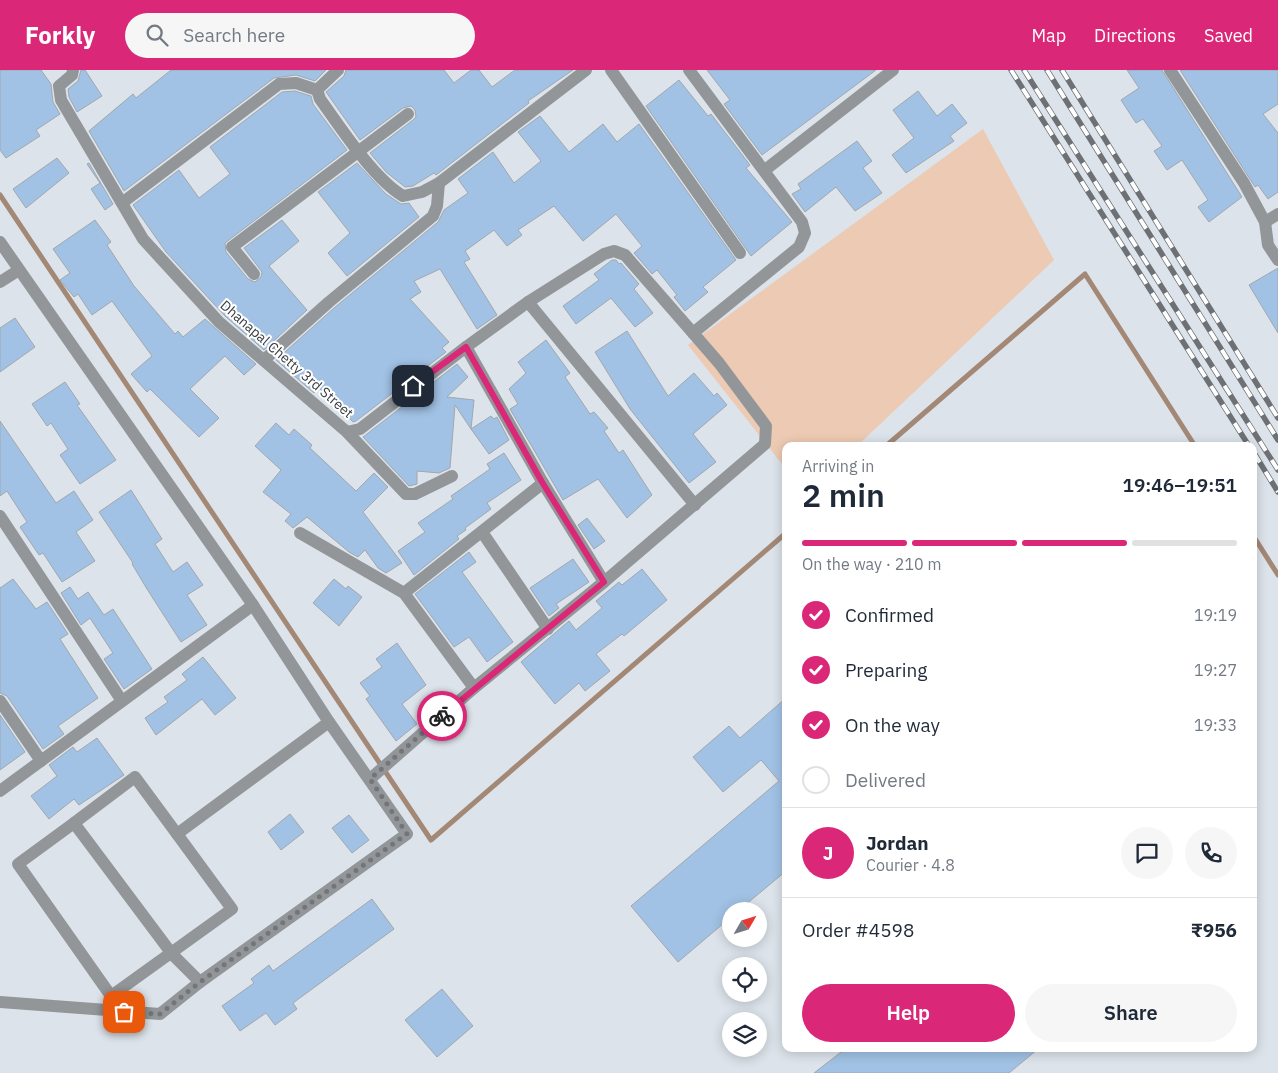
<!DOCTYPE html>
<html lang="en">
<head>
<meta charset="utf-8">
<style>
	:root { --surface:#fff; --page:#f6f6f7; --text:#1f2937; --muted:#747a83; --line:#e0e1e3; --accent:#db2777 }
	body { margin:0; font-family:"IBM Plex Sans",sans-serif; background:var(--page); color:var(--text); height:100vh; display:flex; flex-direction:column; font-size:19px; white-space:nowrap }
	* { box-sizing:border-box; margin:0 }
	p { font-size:16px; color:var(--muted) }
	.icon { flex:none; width:28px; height:28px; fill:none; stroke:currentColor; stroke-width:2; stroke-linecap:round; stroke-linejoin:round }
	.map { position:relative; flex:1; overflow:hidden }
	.sheet { position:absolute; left:782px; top:372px; width:475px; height:610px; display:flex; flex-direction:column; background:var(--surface); border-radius:10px; box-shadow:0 2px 12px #0003 }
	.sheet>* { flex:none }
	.needle { width:32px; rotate:51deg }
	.controls { position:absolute; left:722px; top:832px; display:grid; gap:10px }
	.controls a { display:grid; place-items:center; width:45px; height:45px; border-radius:50%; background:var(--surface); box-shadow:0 2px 12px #0003; font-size:25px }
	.pin { position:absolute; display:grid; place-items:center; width:42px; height:42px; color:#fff; margin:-21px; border-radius:10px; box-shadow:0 2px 8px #0006 }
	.courier { position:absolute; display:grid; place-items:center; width:50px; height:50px; margin:-25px; border:4px solid #db2777; border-radius:50%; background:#fff; color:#222; box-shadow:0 1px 6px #0007 }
	.head em { font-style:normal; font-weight:600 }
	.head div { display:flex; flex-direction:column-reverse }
	.head { display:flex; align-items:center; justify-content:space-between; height:85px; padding:0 20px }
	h1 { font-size:32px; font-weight:600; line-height:38px }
	.bar { display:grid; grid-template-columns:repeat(4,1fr); gap:8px 5px; align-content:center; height:60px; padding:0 20px }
	.bar i { height:6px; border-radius:4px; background:var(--line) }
	.bar .selected { background:var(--accent) }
	.bar p { grid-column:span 4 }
	.line { display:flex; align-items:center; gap:12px; padding:0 20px; border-top:1px solid var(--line) }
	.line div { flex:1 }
	.round { display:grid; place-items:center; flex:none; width:52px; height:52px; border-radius:26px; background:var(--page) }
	ol { padding:0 20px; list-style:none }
	li { display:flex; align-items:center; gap:15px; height:55px }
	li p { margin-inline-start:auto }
	li .icon { padding:5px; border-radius:50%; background:var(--accent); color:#fff; stroke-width:4 }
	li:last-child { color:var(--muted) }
	li i { width:28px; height:28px; border:2px solid var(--line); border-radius:50% }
	.button { display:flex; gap:10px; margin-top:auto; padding:10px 20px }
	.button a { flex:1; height:58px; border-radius:30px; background:var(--accent); color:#fff; font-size:20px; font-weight:600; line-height:58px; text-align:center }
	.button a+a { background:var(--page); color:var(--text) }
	header { display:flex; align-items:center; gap:30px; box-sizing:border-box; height:70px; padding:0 25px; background:var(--accent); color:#fff }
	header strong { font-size:24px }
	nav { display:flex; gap:28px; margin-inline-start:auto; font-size:18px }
	.search { width:350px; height:45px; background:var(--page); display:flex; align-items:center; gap:12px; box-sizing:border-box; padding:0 18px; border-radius:28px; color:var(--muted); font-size:19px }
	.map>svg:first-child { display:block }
</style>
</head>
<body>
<header>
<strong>Forkly</strong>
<div class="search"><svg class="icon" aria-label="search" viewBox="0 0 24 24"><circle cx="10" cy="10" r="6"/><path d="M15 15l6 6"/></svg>Search here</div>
<nav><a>Map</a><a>Directions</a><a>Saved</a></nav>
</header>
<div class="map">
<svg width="1278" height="1003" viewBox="0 0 1278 1003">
	<rect width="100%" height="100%" fill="#dce3ea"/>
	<!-- green -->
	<polygon fill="#edcab3" points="983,59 1054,190 857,376 786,376 786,399 688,275"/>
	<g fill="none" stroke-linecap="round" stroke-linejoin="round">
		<!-- stream -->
		<g stroke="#a48876" stroke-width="5">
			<polyline points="0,125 431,770 786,463"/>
			<polyline points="886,376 1085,204 1195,376"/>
			<polyline points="1254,467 1278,505"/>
		</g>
	</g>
	<!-- building -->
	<g fill="#a1c2e5" stroke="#a1a7ad">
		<polygon points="0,0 41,0 51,14 53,32 60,44 36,60 40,66 6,88 0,80"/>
		<polygon points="81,0 85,0 102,26 77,42 69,27 68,19 78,11"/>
		<polygon points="171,0 326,0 315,11 296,5 274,8 124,121 89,61 133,24 136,28"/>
		<polygon points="346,0 444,0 454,13 471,0 479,0 492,17 515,0 573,0 528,31 529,33 436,105 434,103 413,116 405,117 386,102 370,83 413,50 416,47 415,40 411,36 403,38 360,70 326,22 344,6"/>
		<polygon points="707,0 876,0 762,85 724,34 730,30"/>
		<polygon points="1127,0 1162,0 1242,127 1209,152 1198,137 1208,130 1182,90 1167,100 1154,81 1162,76 1143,49 1136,53 1121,30 1139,18"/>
		<polygon points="1180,0 1278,0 1278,34 1263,44 1278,63 1278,122 1268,129 1258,115 1255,117"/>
		<polygon points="679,10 708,46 711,44 750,95 746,98 792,152 751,186 646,36"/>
		<polygon points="295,21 311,26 313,34 347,80 225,173 226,182 248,209 255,212 261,207 262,202 244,178 282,150 299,171 269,196 307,240 264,280 225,246 166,182 133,135 179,100 199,128 230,104 210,77 282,22"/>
		<polygon points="918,21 937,46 952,34 967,53 950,66 954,71 906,103 892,85 914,68 893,40"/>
		<polygon points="540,46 569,82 603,54 617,72 639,54 736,190 703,217 708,222 685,241 674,227 677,225 657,200 652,204 634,183 642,176 616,144 583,171 554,136 518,160 522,165 507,176 494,160 465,181 470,189 464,192 497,245 477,259 440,199 414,211 421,222 410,229 449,272 442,278 446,282 356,351 353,352 319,318 314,323 276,290 334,238 438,152 444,140 468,123 458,109 493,82 514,113 541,91 518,62"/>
		<polygon points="857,71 872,91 863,98 882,123 855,141 836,117 805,142 792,124 801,119 798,114"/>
		<polygon points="57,88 69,103 26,138 13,119"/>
		<polygon points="89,93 113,134 105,140 91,119 100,113 87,94"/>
		<polygon points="357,93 386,124 401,134 409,133 419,147 347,206 328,183 350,163 318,122"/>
		<polygon points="95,150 111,172 107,175 134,216 175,264 178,261 183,267 205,249 256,294 244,305 225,286 190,319 219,348 199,367 150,319 147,322 131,304 152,286 112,231 92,245 78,224 74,227 60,210 70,203 53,179"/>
		<polygon points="612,190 616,190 619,194 621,193 639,214 634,219 653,243 635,257 611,228 576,254 563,236 599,210 594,204"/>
		<polygon points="1278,198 1278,263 1249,215"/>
		<polygon points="15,248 35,277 0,302 0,258"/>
		<polygon points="627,261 668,326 694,303 714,326 717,323 727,335 693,364 716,392 689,413 630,339 595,282"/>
		<polygon points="546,270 570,303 565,307 590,344 594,342 608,358 604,361 619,383 623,380 652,425 627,448 598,409 563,430 510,339 518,334 509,319 526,303 518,292"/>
		<polygon points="457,294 468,307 447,327 474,330 471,359 455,335 450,398 439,403 417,401 417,414 409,416 363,367"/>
		<polygon points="65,312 80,334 77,335 116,390 80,414 60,385 68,379 51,353 47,356 32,334"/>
		<polygon points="491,346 494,349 497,347 509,370 489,384 471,359"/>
		<polygon points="0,351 56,433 74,421 93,450 76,462 95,491 62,512 43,483 39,485 20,457 27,452 7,421 0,426"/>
		<polygon points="276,353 289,365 294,359 312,375 310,378 356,421 374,403 388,417 363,442 402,493 386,503 378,498 365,480 358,487 349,482 307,447 293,458 285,451 291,444 263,422 281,400 255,376"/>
		<polygon points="504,383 521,410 487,433 491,439 465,458 466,460 457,466 459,469 414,505 398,481 425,462 418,453 453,429 451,426 490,399 487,394"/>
		<polygon points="131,420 162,469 155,474 173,502 187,492 203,515 187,525 207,555 181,572 147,519 132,494 133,493 99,442"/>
		<polygon points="587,448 605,471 594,479 578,455"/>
		<polygon points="469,482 476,492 462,502 513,572 487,592 469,567 454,577 415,524"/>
		<polygon points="573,489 589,512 556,534 559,538 549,546 530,518"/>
		<polygon points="642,499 667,530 624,566 622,564 596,584 610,601 585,621 579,613 555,634 521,592 569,551 576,560 602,538 596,531 619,512 622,515"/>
		<polygon points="13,509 36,539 47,532 68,564 60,569 98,628 58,656 64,664 43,679 7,626 0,623 0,518"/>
		<polygon points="334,509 346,519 348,516 362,527 339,556 313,533"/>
		<polygon points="70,517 78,529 88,522 104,545 113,539 152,599 124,619 104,589 113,583 90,548 81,555 61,523"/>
		<polygon points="397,573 426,615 402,634 417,654 396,671 366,629 370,626 360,613 382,597 376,589"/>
		<polygon points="203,587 236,628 215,645 202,629 156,665 145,648 168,632 164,627 187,610 182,604"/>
		<polygon points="786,628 786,801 738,841 731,841 731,847 678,892 631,836 779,711 761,690 723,722 693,687 729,656 740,668"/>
		<polygon points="0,645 25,682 0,700"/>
		<polygon points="97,668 124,705 79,735 74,729 49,749 31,726 57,706 49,695 73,677 77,682"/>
		<polygon points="290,744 304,762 281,780 268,762"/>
		<polygon points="349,745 369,770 352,783 332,758"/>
		<polygon points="372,829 394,859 293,933 297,939 275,955 266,943 240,961 222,936 254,913 251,909 269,895 273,901"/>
		<polygon points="442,919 473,956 437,987 405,950"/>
		<polygon points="845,979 1038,979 1009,1003 814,1003"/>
	</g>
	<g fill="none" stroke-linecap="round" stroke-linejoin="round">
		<!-- minor -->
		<g stroke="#939699" stroke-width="12">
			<polyline points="73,0 72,5 59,16 61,30 143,169 219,252 347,362 406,424 415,424 452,406"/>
			<path d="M338,0L317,20L320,29C341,58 373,108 403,126L422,122L439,113"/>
			<polyline points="611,0 740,183"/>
			<polyline points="1170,0 1244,113 1265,152 1268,175 1278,190"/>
			<polyline points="765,100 893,0"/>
			<polyline points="122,133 279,14 296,13 317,20"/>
			<polyline points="1265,152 1278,144"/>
			<polyline points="0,172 253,535 329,652 407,764 200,912 160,944 0,932"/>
			<polyline points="254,204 232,177 408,44"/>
			<polyline points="0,212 19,200"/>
			<polyline points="528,232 466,277 543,413 604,512"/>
			<polyline points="693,263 625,185 614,181 604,184 528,232 695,435"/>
			<polyline points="264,290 329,232 433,146 437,136 439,113 586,0"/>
			<polyline points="347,362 360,359 466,277"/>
			<polyline points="0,446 122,631"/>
			<polyline points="482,462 548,559"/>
			<polyline points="300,463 404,523 474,618"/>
			<polyline points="404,523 543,413"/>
			<polyline points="0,631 41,691"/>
			<polyline points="370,709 474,618 604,512 765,374 766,356 719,293 693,263 799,177 805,163 802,152 689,0"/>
			<polyline points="0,721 253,535"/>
			<polyline points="74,753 18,794 111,926 232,839 177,764"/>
			<polyline points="200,912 172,884 74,753 135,707 177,764 329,652"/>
		</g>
		<!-- rail casing -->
		<g stroke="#6d7175" stroke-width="5.5">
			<g id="rail">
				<polyline points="1011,0 1249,376"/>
				<polyline points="1024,0 1278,400"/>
				<polyline points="1047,0 1278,370"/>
				<polyline points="1062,0 1278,348"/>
				<polyline points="1254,383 1278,422"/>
			</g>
		</g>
		<!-- rail -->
		<use href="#rail" stroke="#fff" stroke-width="4" stroke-dasharray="11" stroke-linecap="butt"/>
	</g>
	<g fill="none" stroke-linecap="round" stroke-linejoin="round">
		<!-- done -->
		<polyline stroke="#72767b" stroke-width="5" stroke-dasharray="0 9" points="124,942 160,944 200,912 407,764 370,709 442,646"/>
		<!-- route -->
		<polyline stroke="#db2777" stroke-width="6" points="413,316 466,277 542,412 604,512 442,646"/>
	</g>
	<g text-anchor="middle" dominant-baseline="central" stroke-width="4" stroke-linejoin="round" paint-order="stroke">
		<!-- street labels -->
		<g font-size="14" fill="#393c3f" stroke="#fff">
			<text transform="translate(287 289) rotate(41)">Dhanapal Chetty 3rd Street</text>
		</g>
	</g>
</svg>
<div class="controls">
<a><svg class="needle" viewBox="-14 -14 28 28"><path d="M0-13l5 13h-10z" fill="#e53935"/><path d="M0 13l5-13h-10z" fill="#747a83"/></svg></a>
<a><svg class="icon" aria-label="locate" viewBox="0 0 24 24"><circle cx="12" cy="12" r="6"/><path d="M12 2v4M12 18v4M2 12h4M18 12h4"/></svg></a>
<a><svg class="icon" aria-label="layers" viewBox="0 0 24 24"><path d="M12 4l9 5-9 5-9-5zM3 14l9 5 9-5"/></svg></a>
</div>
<div class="pin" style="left:124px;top:942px;background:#ea580c"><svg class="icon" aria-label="bag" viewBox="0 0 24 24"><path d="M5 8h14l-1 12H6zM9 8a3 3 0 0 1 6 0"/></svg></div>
<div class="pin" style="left:413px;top:316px;background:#1f2937"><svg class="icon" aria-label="home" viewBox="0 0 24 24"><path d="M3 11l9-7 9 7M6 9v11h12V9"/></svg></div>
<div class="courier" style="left:442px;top:646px"><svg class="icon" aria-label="bike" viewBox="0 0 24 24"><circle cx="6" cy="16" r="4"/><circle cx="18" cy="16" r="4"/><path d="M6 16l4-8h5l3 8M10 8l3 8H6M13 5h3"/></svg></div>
<section class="sheet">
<div class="head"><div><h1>2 min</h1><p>Arriving in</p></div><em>19:46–19:51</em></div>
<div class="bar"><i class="selected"></i><i class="selected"></i><i class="selected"></i><i></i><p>On the way · 210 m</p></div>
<ol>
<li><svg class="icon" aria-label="check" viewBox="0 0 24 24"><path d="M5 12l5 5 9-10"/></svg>Confirmed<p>19:19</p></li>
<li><svg class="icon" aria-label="check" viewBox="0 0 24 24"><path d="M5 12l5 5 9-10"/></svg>Preparing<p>19:27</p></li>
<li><svg class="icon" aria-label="check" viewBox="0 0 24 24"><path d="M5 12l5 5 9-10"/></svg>On the way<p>19:33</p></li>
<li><i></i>Delivered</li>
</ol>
<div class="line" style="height:90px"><b class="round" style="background:var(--accent);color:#fff">J</b><div><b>Jordan</b><p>Courier · 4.8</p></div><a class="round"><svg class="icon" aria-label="chat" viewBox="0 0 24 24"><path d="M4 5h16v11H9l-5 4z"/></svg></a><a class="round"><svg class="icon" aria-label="phone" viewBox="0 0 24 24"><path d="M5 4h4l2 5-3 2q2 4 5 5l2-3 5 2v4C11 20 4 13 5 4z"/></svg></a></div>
<div class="line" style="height:65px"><div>Order #4598</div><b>₹956</b></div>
<div class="button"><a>Help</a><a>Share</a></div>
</section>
</div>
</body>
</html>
